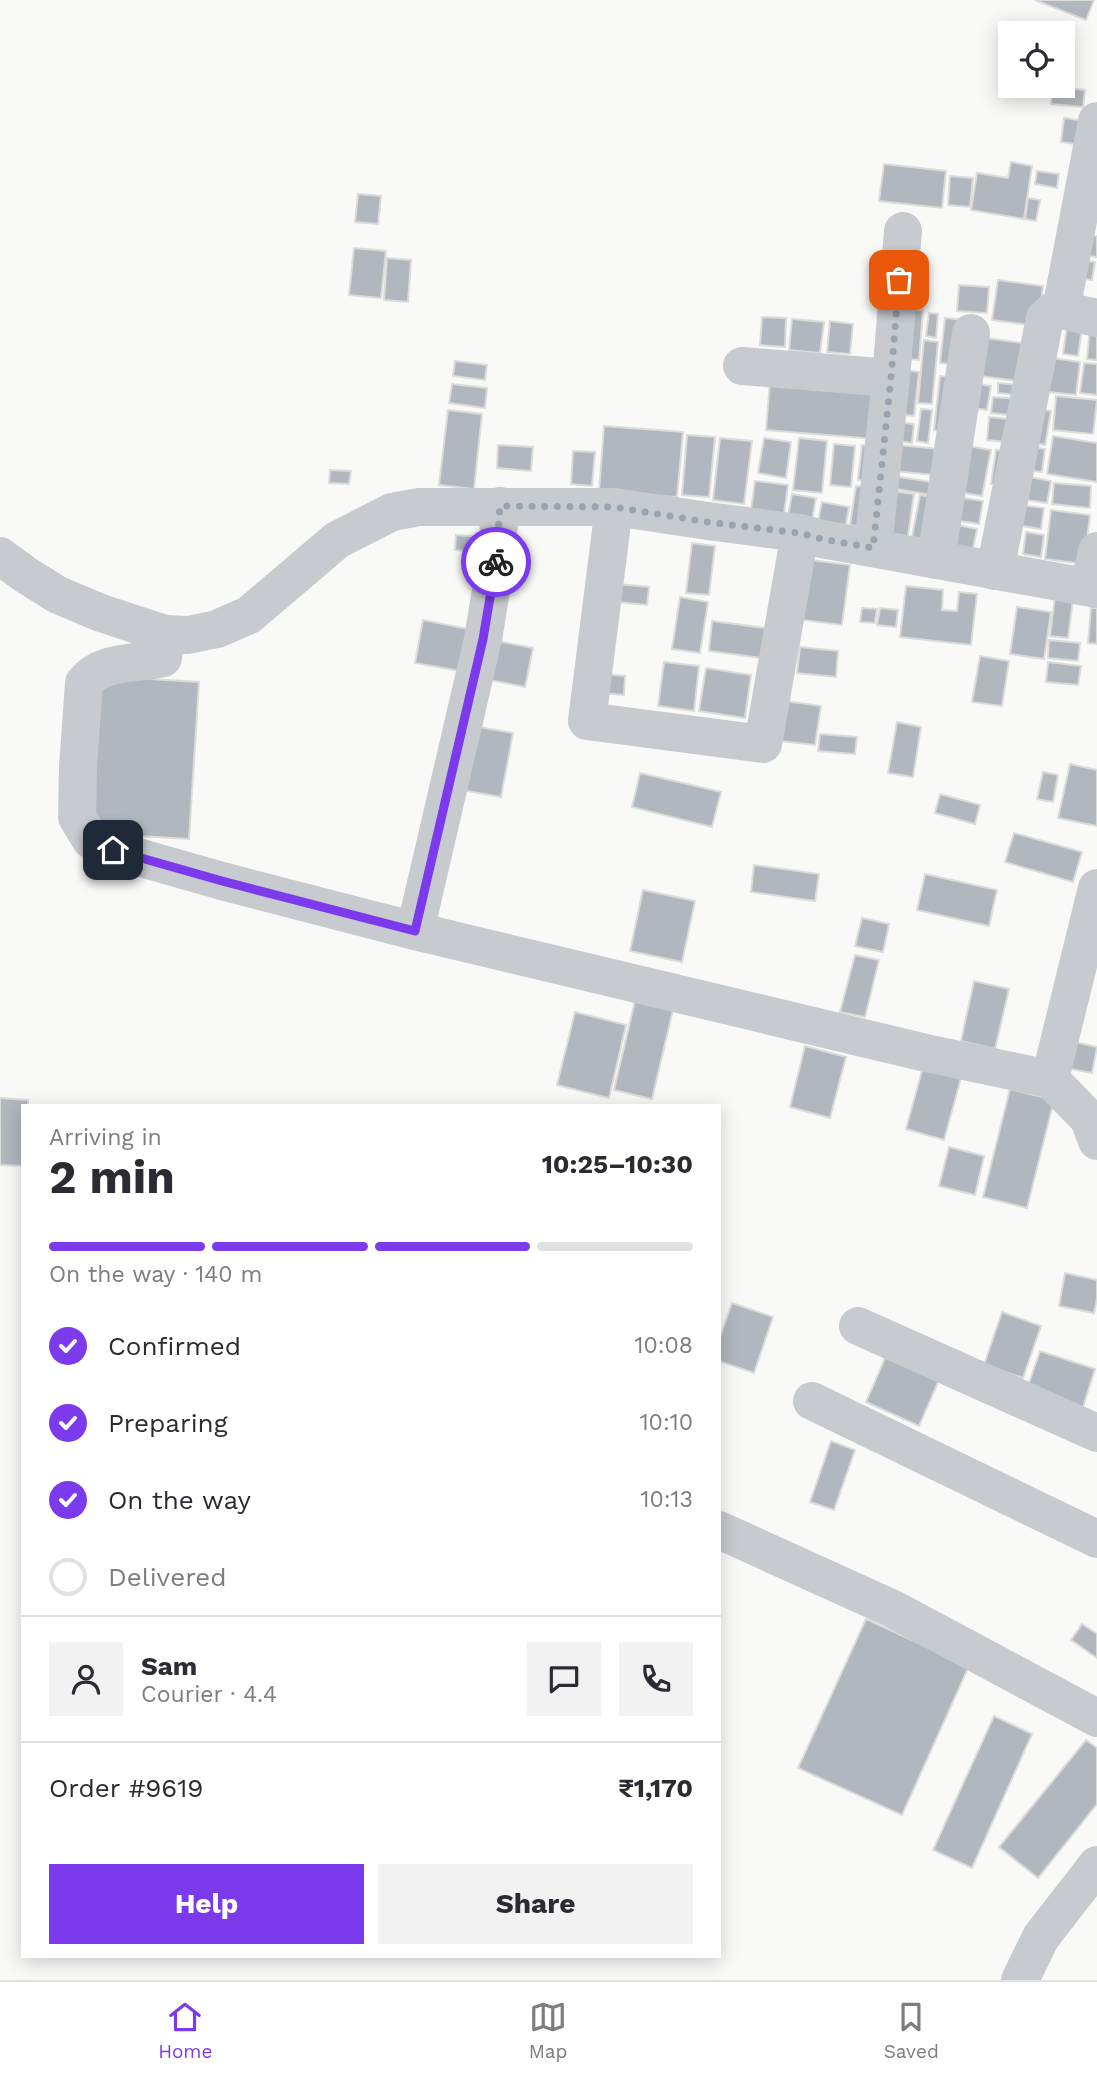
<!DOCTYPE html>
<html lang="en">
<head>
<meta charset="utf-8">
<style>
	:root { --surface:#fff; --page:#f2f2f3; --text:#2b2b33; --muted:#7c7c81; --line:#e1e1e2; --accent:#7c3aed }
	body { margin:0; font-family:"Work Sans",sans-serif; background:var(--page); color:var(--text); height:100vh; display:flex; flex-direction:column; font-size:26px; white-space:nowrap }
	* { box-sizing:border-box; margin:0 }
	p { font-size:23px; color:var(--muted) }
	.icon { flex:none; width:38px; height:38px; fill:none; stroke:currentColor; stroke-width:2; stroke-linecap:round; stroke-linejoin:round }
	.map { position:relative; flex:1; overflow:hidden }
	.side { position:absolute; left:21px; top:1104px; width:700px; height:854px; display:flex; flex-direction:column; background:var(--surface); border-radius:0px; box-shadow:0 4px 18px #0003 }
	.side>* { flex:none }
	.controls { position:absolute; left:998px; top:21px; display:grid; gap:14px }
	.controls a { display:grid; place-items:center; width:77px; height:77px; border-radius:0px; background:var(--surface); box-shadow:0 4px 18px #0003; font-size:35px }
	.pin { position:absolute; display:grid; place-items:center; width:60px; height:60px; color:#fff; margin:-30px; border-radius:14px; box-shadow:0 4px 10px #0006 }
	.courier { position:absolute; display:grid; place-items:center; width:70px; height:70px; margin:-35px; border:5px solid #7c3aed; border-radius:50%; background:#fff; color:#222; box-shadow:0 2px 9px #0007 }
	.headline em { font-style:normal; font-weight:700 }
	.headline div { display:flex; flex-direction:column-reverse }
	.headline { display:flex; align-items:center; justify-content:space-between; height:119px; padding:0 28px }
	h1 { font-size:46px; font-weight:700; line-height:52px }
	.bar { display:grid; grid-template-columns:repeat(4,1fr); gap:10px 7px; align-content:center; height:84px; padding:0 28px }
	.bar i { height:9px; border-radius:5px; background:var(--line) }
	.bar .on { background:var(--accent) }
	.bar p { grid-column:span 4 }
	.line { display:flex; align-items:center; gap:18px; padding:0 28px; border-top:2px solid var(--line) }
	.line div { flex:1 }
	.round { display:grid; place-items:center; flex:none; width:74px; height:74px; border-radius:0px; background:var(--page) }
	ol { padding:0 28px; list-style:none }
	li { display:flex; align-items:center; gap:21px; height:77px }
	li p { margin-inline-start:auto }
	li .icon { padding:7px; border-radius:50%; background:var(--accent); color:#fff; stroke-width:4 }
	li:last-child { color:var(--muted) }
	li i { width:38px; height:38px; border:4px solid var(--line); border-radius:50% }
	.button { display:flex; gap:14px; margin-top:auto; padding:14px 28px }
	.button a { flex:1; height:80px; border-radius:0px; background:var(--accent); color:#fff; font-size:28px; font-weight:700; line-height:80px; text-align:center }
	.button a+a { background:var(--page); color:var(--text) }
	.menu { display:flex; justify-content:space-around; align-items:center; height:98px; border-top:2px solid var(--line); background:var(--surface); font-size:19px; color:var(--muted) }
	.menu a { display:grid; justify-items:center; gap:4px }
	.menu .on { color:var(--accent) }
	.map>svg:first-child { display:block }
</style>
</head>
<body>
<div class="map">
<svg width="1097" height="1980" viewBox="0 0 1097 1980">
	<rect width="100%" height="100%" fill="#f9f9f7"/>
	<!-- building -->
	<g fill="#b0b7be" stroke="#dbdbd9" stroke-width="2">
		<polygon points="1035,0 1094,0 1086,20"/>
		<polygon points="1052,87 1085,90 1083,107 1051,104"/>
		<polygon points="1064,118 1086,121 1082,145 1061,142"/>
		<polygon points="1011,162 1032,166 1024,219 971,210 977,173 1008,178"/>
		<polygon points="884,164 946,171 942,208 879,201"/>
		<polygon points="1037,171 1059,174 1057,188 1035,184"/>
		<polygon points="950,176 973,178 970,207 948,205"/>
		<polygon points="358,194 381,196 378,224 355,222"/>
		<polygon points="1028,198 1040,200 1036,221 1025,219"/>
		<polygon points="1080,234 1097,236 1097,257 1079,255"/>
		<polygon points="354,248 386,251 381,298 349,295"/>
		<polygon points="387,258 411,260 408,302 384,300"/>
		<polygon points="1074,259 1095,262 1092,280 1072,277"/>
		<polygon points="998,280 1043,286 1038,326 992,320"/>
		<polygon points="959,285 989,287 987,313 957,311"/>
		<polygon points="906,309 923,310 919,360 902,359"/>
		<polygon points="929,313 938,314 936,338 926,336"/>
		<polygon points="762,317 786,318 785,347 760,345"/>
		<polygon points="945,318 965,320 961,365 940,363"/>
		<polygon points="792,319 824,322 820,353 789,350"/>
		<polygon points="830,321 853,324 850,354 827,352"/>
		<polygon points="1067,326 1082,328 1078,356 1063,354"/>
		<polygon points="1090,327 1097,328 1097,360 1087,359"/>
		<polygon points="979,337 1022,343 1017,381 974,375"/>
		<polygon points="924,340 938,342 932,404 918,403"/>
		<polygon points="1046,357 1080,362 1076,395 1041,391"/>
		<polygon points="455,361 487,365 485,380 453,376"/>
		<polygon points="1084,363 1097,364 1097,395 1080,393"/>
		<polygon points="898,369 919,372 914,416 892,413"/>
		<polygon points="940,376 956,378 950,431 934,430"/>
		<polygon points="770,381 879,391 875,439 766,430"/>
		<polygon points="971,383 991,386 987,410 967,407"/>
		<polygon points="998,383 1018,385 1017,395 998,393"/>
		<polygon points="452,384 487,388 485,408 449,403"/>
		<polygon points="1056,396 1097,400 1093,434 1053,430"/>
		<polygon points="993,397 1020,399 1018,416 991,413"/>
		<polygon points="1030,408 1051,411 1045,445 1025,441"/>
		<polygon points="921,409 932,410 928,443 917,441"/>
		<polygon points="448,410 482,414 474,489 439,485"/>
		<polygon points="989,417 1018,420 1016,443 987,440"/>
		<polygon points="893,422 914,424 912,443 890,440"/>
		<polygon points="604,426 683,432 677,497 599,492"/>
		<polygon points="687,435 715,437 709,497 682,495"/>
		<polygon points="1053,436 1097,443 1097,482 1047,474"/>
		<polygon points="720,438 752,441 744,504 713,500"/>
		<polygon points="764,438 791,442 786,478 758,473"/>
		<polygon points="799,438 827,441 822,493 793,490"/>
		<polygon points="834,444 855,446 851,487 830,485"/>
		<polygon points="498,445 533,447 531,471 497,468"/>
		<polygon points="862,445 877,446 873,481 858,480"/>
		<polygon points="898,445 948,450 945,476 895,471"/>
		<polygon points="968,446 991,450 982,496 959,492"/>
		<polygon points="1023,446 1045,449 1042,472 1020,469"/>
		<polygon points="996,450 1009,452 1004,486 991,484"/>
		<polygon points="573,451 595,452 592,486 571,484"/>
		<polygon points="330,470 351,471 349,484 329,483"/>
		<polygon points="1019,475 1051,481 1047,503 1015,498"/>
		<polygon points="893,476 944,484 942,497 891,488"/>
		<polygon points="755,481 788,485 783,521 750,516"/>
		<polygon points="1054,483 1091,486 1090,508 1052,504"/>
		<polygon points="856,486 872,488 866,527 850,525"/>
		<polygon points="886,490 914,494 908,536 881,533"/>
		<polygon points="792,494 816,498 811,526 787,522"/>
		<polygon points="920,495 940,499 933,541 912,537"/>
		<polygon points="958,497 983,501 979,524 954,520"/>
		<polygon points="822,502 849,507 846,525 818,521"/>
		<polygon points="1013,504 1044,508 1041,529 1010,524"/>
		<polygon points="1051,510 1090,515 1084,564 1045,559"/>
		<polygon points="952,524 977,529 973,549 948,544"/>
		<polygon points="1026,532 1044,535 1041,557 1023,554"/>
		<polygon points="456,535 485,537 484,552 455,550"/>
		<polygon points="692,543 715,546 709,595 686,593"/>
		<polygon points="811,560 850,565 842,625 803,620"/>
		<polygon points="618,584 649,587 647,605 617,602"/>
		<polygon points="906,586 943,590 942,610 957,611 959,592 977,594 971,645 900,637"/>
		<polygon points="1055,596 1073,599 1068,638 1050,636"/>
		<polygon points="680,597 708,602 700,653 672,649"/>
		<polygon points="1017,607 1051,612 1044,659 1010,654"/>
		<polygon points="862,608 877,609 875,623 860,622"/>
		<polygon points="880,608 898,610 896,627 877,625"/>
		<polygon points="1091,608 1097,608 1097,644 1088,643"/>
		<polygon points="423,620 468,629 460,671 415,663"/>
		<polygon points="712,621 765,628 762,658 709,651"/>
		<polygon points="1049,640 1080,643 1078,661 1048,658"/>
		<polygon points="498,641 533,648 525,687 490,680"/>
		<polygon points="800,647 838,651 836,677 797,673"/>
		<polygon points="980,656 1009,661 1002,706 972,702"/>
		<polygon points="664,662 699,666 694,711 658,706"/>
		<polygon points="1048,662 1081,666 1078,685 1046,682"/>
		<polygon points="706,668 751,675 745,718 699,711"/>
		<polygon points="604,674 625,676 624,695 602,693"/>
		<polygon points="100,676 199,682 189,839 90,833"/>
		<polygon points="785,701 821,706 815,745 780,741"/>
		<polygon points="897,722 921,727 913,777 888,773"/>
		<polygon points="468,725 513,733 501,797 456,789"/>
		<polygon points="820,734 857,737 855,754 818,751"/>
		<polygon points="1070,764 1097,770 1097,826 1058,818"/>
		<polygon points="1043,772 1058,775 1053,802 1037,799"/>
		<polygon points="640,773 721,792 712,827 632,807"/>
		<polygon points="940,794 980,805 975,824 935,813"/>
		<polygon points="1014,833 1082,852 1073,882 1005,862"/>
		<polygon points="754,865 819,874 815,901 751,892"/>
		<polygon points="925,874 997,890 989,926 917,910"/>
		<polygon points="643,890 695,901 682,962 630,951"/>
		<polygon points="862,918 889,924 883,952 855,946"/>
		<polygon points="855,955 879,960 865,1017 840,1012"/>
		<polygon points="974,981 1009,989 995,1049 961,1041"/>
		<polygon points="638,988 676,997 652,1099 614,1090"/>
		<polygon points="575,1012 626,1025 609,1098 557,1085"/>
		<polygon points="1066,1040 1097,1047 1092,1073 1060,1067"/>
		<polygon points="805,1046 846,1057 830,1118 790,1107"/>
		<polygon points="923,1067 961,1078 944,1140 906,1129"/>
		<polygon points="1010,1089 1054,1100 1027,1208 983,1197"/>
		<polygon points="0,1098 28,1100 28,1106 23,1106 23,1166 0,1165"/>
		<polygon points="949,1147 984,1156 975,1195 939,1186"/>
		<polygon points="1065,1273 1097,1280 1097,1298 1094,1313 1059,1306"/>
		<polygon points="732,1303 773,1317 754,1373 719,1361 719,1340"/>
		<polygon points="1002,1312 1041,1326 1023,1378 984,1365"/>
		<polygon points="1040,1351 1095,1369 1083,1407 1027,1389"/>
		<polygon points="886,1356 939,1380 919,1426 866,1402"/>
		<polygon points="831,1441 855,1450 834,1510 810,1502"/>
		<polygon points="866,1619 969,1666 902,1815 798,1768"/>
		<polygon points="1082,1624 1097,1634 1097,1658 1071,1640"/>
		<polygon points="994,1716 1032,1734 972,1868 933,1850"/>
		<polygon points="1086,1740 1097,1748 1097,1804 1038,1878 999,1847"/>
	</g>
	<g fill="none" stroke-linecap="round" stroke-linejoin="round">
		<!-- minor -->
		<g stroke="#c7cace" stroke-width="38">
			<polyline points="1061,310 1097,121"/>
			<polyline points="742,366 891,378"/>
			<polyline points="614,507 587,721 763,744 800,533"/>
			<polyline points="873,548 891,378 903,231"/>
			<polyline points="0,556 26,575 58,595 101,613 165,634 188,635 217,629 249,615 337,540 392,512 419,507 614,507 708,521 800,533 822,539 1097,589"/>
			<polyline points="936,560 971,333"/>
			<polyline points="995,571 1045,318 1053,311 1061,310 1097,318"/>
			<polyline points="1089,587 1097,551"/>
			<path d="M165,634L163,658C136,665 102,659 84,683L78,767L77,817L91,840L113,850L222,881L415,931L926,1053L1050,1079L1089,1119L1097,1141"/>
			<polyline points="415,931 483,639 497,554 500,506"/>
			<polyline points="1050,1079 1097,888"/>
			<polyline points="858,1326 1097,1433"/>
			<polyline points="812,1401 1097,1539"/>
			<polyline points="719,1530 893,1609 1097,1718"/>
			<polyline points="1020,1980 1041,1937 1097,1865"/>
		</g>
	</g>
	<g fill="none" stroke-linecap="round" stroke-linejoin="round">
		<!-- done -->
		<polyline stroke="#9aa4b0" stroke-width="7" stroke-dasharray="0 12.6" points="496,562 500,506 614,507 708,522 800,533 822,539 873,548 891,378 899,280"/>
		<!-- route -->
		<polyline stroke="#7c3aed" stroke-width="9" points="113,850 222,881 415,931 483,639 496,562"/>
	</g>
</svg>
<div class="controls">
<a><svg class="icon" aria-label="locate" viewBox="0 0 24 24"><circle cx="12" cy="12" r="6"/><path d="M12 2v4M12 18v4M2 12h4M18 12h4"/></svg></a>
</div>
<div class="pin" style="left:899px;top:280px;background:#ea580c"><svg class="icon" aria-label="bag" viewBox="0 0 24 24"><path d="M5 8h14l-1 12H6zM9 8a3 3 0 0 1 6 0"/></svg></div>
<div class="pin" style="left:113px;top:850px;background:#1f2937"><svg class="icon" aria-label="home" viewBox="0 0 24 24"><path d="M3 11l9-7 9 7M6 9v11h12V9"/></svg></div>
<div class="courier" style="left:496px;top:562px"><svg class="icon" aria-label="bike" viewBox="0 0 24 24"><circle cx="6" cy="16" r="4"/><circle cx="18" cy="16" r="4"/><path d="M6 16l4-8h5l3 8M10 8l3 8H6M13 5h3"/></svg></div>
<section class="side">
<div class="headline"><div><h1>2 min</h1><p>Arriving in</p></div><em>10:25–10:30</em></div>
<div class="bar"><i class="on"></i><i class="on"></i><i class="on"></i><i></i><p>On the way · 140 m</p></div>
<ol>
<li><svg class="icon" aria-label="check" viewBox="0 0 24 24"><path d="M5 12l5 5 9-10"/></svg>Confirmed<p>10:08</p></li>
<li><svg class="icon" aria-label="check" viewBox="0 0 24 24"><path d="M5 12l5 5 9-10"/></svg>Preparing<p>10:10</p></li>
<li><svg class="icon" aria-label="check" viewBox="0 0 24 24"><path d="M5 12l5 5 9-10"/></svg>On the way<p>10:13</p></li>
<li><i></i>Delivered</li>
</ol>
<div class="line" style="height:126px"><a class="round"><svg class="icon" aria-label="person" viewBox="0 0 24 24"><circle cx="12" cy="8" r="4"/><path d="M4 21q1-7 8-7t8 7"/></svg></a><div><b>Sam</b><p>Courier · 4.4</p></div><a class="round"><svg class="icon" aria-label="chat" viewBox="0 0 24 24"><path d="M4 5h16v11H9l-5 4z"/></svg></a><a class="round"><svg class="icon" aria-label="phone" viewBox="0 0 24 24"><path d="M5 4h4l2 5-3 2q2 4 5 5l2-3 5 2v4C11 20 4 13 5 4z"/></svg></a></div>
<div class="line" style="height:91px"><div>Order #9619</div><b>₹1,170</b></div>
<div class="button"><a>Help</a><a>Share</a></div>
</section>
</div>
<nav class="menu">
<a class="on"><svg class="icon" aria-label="home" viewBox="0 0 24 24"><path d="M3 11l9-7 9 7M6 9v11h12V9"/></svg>Home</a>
<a><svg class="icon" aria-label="map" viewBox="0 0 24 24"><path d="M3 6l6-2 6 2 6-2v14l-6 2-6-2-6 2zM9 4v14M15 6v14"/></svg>Map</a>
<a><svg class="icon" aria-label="saved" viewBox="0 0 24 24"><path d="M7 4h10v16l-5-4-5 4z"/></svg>Saved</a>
</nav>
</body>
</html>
